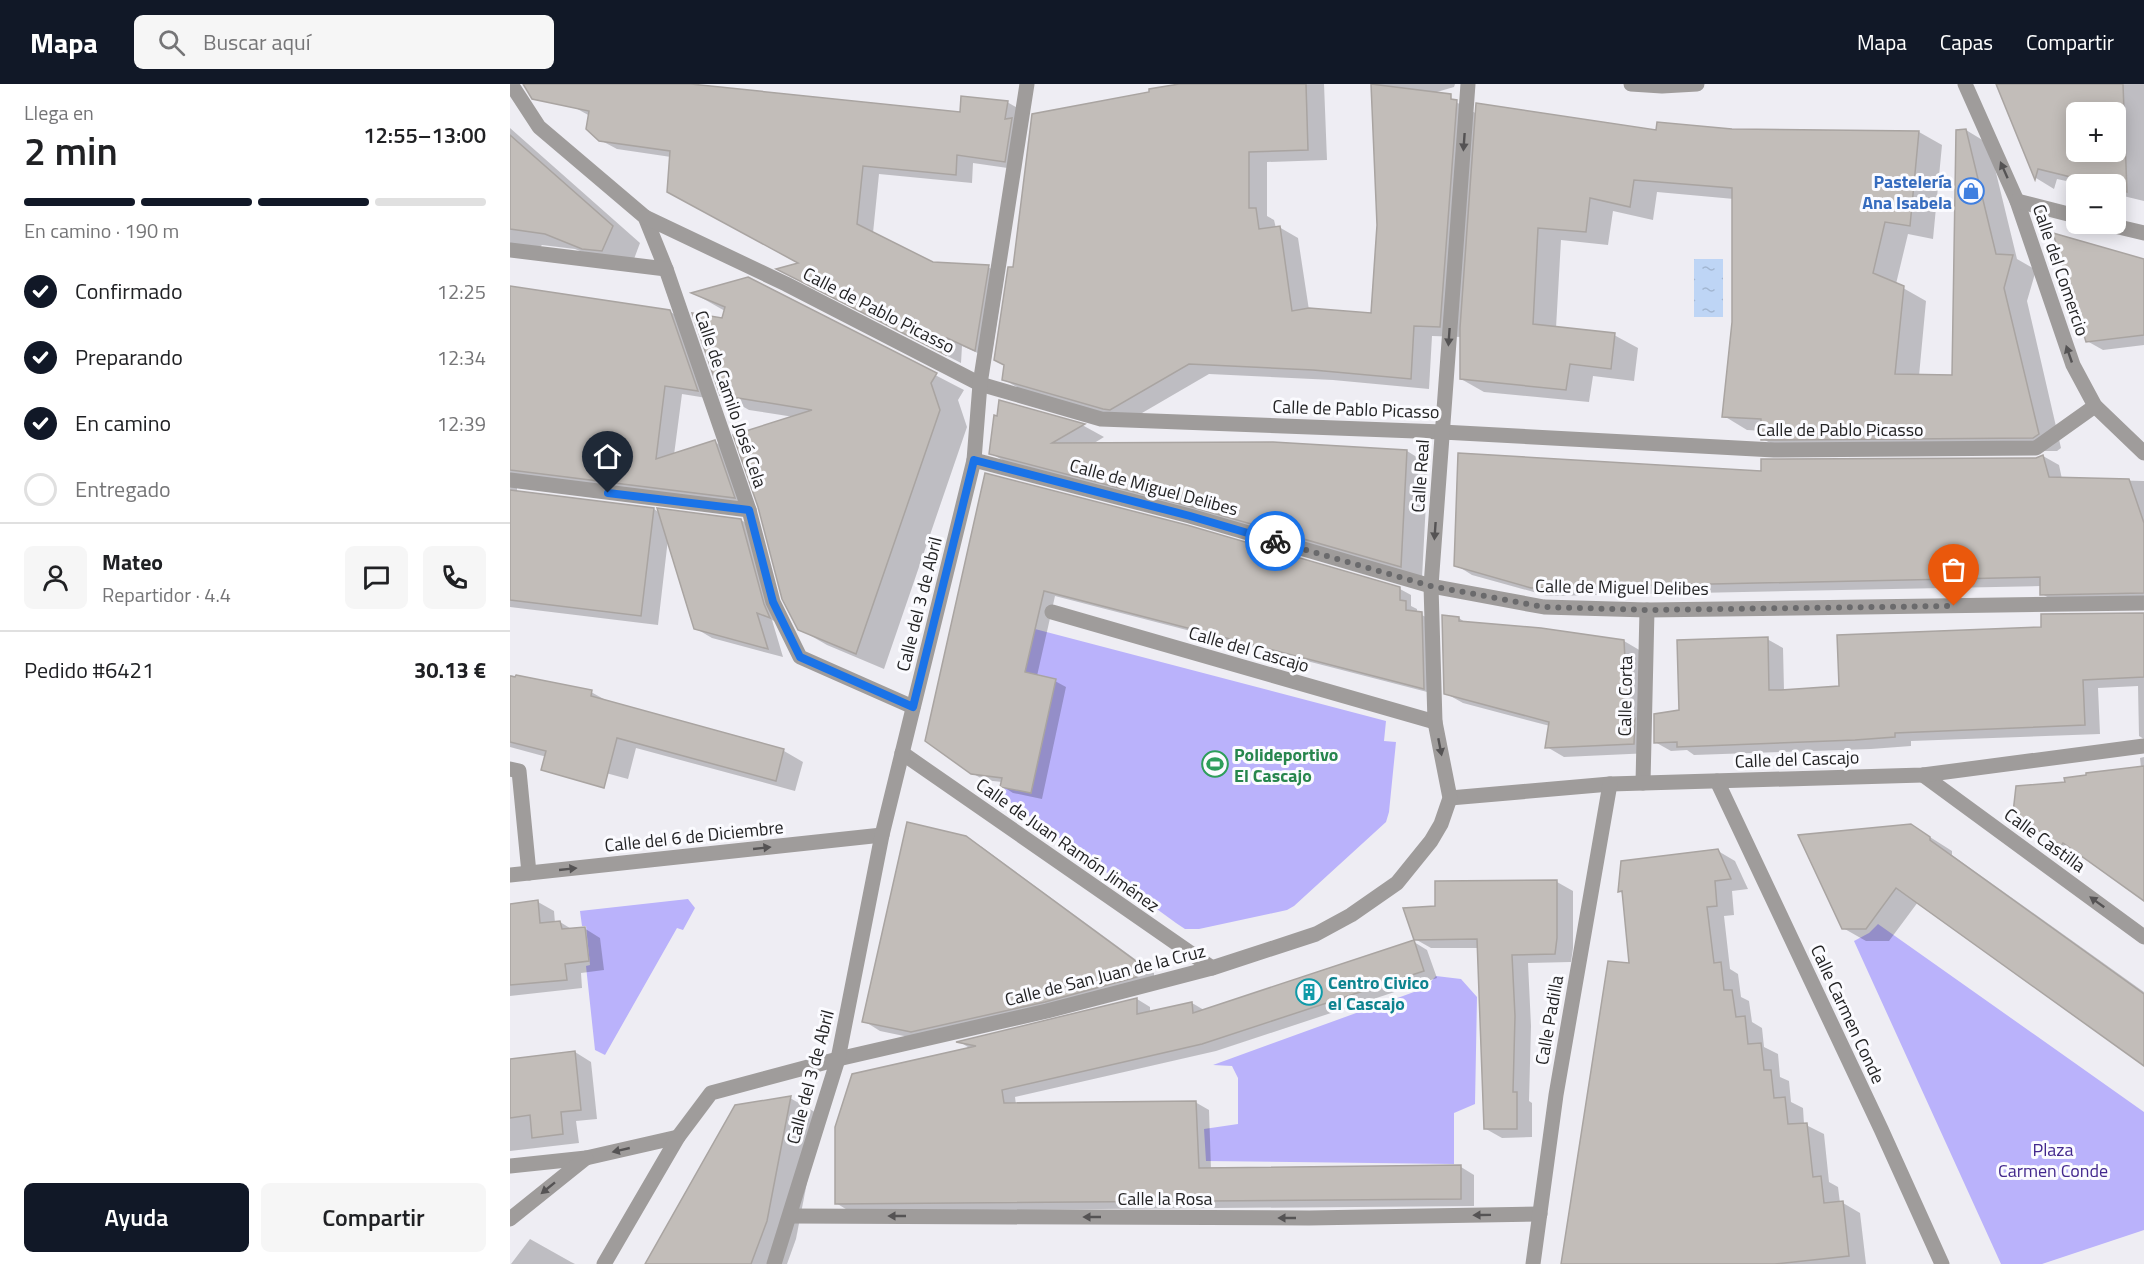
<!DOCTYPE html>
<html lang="es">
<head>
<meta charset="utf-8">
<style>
	:root { --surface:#fff; --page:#f6f6f6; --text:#202124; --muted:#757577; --line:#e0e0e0; --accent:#111827 }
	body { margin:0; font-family:"Titillium Web",sans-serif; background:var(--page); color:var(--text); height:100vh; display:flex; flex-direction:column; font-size:22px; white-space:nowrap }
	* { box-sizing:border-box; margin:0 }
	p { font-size:20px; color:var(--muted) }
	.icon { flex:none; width:33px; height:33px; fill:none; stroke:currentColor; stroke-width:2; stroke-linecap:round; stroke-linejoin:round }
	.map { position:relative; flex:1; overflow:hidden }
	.panel { display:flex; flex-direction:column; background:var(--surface); width:510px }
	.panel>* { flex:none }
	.buttons { position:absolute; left:1556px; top:18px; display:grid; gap:12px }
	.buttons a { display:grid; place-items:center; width:60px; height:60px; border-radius:9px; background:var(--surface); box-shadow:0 3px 15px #0003; font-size:30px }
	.pin { position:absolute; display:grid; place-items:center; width:51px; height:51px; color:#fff; margin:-62px -26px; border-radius:50% 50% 50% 0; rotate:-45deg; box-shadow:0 0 6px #0007 }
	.pin .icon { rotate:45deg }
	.courier { position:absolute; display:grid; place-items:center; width:60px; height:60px; margin:-30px; border:4px solid #1a73e8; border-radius:50%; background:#fff; color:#222; box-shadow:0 2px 8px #0007 }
	.head em { font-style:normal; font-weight:600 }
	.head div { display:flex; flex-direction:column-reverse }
	.head { display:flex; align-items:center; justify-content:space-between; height:102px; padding:0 24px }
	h1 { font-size:39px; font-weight:600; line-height:45px }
	.bar { display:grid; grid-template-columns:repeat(4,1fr); gap:9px 6px; align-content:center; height:72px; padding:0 24px }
	.bar i { height:8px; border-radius:4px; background:var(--line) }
	.bar .selected { background:var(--accent) }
	.bar p { grid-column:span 4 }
	.line { display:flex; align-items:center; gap:15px; padding:0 24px; border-top:2px solid var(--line) }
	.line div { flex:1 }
	.round { display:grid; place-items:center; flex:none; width:63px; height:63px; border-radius:9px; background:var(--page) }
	ol { padding:0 24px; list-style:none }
	li { display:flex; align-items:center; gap:18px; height:66px }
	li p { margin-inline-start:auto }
	li .icon { padding:6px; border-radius:50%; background:var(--accent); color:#fff; stroke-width:4 }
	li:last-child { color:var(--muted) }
	li i { width:33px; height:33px; border:3px solid var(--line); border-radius:50% }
	.cta { display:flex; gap:12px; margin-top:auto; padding:12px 24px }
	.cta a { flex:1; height:69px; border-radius:9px; background:var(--accent); color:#fff; font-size:24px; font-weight:600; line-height:69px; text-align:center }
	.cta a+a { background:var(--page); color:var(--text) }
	header { display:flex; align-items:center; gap:36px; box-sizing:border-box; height:84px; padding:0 30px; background:var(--accent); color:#fff }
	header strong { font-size:28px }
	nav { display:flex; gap:33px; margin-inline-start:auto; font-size:21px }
	.search { width:420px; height:54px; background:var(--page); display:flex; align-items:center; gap:15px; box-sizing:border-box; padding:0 21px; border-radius:9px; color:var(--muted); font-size:22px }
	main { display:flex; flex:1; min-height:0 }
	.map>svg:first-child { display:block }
</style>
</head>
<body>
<header>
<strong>Mapa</strong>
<div class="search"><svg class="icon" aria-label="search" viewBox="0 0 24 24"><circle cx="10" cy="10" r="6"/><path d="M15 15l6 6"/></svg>Buscar aquí</div>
<nav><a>Mapa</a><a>Capas</a><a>Compartir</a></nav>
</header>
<main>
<section class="panel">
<div class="head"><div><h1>2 min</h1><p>Llega en</p></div><em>12:55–13:00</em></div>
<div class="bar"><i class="selected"></i><i class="selected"></i><i class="selected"></i><i></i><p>En camino · 190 m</p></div>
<ol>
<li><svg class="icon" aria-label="check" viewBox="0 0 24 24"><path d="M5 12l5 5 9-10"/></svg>Confirmado<p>12:25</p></li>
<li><svg class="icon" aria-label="check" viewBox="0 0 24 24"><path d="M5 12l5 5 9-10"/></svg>Preparando<p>12:34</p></li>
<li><svg class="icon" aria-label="check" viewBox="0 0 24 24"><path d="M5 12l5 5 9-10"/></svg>En camino<p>12:39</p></li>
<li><i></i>Entregado</li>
</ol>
<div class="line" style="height:108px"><a class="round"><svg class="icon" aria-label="person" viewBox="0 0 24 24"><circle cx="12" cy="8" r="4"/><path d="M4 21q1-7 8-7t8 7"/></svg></a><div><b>Mateo</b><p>Repartidor · 4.4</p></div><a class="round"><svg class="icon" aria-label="chat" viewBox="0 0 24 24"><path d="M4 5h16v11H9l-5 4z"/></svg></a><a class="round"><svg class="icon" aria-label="phone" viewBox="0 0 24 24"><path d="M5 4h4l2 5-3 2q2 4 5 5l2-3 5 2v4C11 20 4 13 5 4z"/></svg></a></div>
<div class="line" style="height:78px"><div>Pedido #6421</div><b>30.13 €</b></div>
<div class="cta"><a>Ayuda</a><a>Compartir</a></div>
</section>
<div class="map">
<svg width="1634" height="1180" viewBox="0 0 1634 1180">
	<defs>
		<pattern id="water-ripples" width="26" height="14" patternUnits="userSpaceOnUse" patternTransform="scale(1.5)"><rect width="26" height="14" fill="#bed5f5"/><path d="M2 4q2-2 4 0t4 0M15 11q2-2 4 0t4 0" fill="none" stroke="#a3b7d2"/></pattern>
	</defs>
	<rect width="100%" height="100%" fill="#eeedf3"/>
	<!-- park -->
	<g fill="#bab2fb">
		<polygon points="525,545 876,637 874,657 886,658 879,728 876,738 784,822 777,826 689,845 675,845 666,839 489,710 490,703 521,709 515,588"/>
		<polygon points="178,815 185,824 173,846 167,844 95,971 85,966 76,882 80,881 76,842 72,842 70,827"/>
		<polygon points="1368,840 1634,1028 1634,1146 1532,1180 1491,1180 1344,857 1359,849"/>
		<polygon points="926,892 951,895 967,913 965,1020 944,1029 944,1080 696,1077 694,1045 728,1040 728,994 722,982 703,981 915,904"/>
	</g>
	<!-- water -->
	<rect fill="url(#water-ripples)" x="1184" y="175" width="29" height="58"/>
	<!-- shadow -->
	<g fill="#0003" fill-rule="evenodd">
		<polygon points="66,0 169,0 451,29 497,18 513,27 511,86 463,79 462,99 369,90 363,149 423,179 478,183 494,192 481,275 452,262 451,279 284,193 291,179 161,73 107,65 90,56 80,32 62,22"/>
		<polygon points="678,0 814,0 817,76 757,78 757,132 764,136 766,144 769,143 788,154 799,226 863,231 868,141 863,0 945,0 944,3 913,12 946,18 967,30 1148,47 1222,46 1409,48 1432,61 1423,155 1398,150 1386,200 1416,217 1409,292 1443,292 1456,46 1479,60 1507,175 1526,186 1517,217 1551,364 1547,367 1276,368 1253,355 1253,347 1237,346 1214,332 1224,238 1224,115 1147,108 1143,136 1103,127 1098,161 1051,156 1046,244 1104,251 1128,264 1124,297 1083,292 1079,318 974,308 951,295 951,253 922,252 919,305 823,296 699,290 620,336 512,306 493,295 504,184 641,9"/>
		<path d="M1504,0H1634V117L1605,110V100H1570L1547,95L1544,105L1526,94L1489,4ZM1566,28H1605V68H1566Z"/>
		<polygon points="0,44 130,159 121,183 102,180 65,165 32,161 30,163 0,160"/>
		<polygon points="1634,176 1634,261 1593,266 1577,257"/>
		<polygon points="238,194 454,306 448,316 457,343 374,585 317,561 289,545 284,333 239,326 211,310 213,236 215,227 185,210"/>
		<polygon points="0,205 159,227 176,237 203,315 172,310 164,371 205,358 221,368 240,423 7,404 7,408 144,425 150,429 231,436 248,446 275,542 262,536 273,573 202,554 185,544 158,455 148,541 0,523"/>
		<polygon points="490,318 574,342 594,353 581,361 897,367 918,380 912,494 501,381 480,369"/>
		<polygon points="1533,372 1549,381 1552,395 1634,397 1634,518 1548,519 1532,510 1532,502 1038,512 962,491 946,481 1253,389 1526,375"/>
		<polygon points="476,391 890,505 901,511 901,522 907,525 907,529 923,536 925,610 545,512 527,592 545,597 556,603 532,715 503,709 492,702 492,698 474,696 462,689"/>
		<polygon points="1634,530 1634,655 1629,652 1628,602 1588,604 1590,650 1401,657 1401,662 1361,665 1184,671 1177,666 1161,667 1145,658 1171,628 1257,555 1273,564 1274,606 1330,604 1533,545"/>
		<polygon points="949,534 956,539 1114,557 1131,567 1141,669 1054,673 1037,663 1040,642 953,619 935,609"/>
		<polygon points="0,591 81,608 101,619 274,667 293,678 285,707 126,664 118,695 0,663"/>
		<polygon points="1634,673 1634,815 1569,769 1568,770 1552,761 1504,728 1556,699 1631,684 1630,674"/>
		<polygon points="1401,741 1442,767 1442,771 1634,908 1634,980 1408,818 1379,857 1356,857 1333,844"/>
		<polygon points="455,753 472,763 644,889 644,902 418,957 370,947 354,937"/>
		<polygon points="1208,767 1225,777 1238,805 1222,807 1224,831 1214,832 1220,885 1228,890 1231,913 1239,917 1242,938 1252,944 1254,963 1268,970 1270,993 1279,997 1281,1018 1293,1024 1294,1040 1314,1050 1319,1098 1328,1103 1330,1119 1333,1119 1350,1129 1356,1180 1052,1180 1121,881 1114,810 1109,807"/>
		<polygon points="1047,798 1063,807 1063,864 1061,878 1018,879 1021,942 1019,1017 1022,1019 1022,1053 992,1054 976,1045 969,864 921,864 905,855 927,823"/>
		<polygon points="28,818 44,827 45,839 50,838 63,846 74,844 90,854 94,886 71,889 72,904 0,912 0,821"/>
		<polygon points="904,858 917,866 927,894 706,967 505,1013 506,1021 685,1018 699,1026 701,1085 951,1083 964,1091 964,1122 339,1127 326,1119 461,965 450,958 627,915 640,923 640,929 682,919 694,926"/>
		<polygon points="65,968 81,978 87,1035 66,1037 69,1059 0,1067 0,976"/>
		<polygon points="280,1014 310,1031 286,1155 277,1180 137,1180"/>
		<polygon points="20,1155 61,1178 65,1180 1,1180"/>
	</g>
	<!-- building -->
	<g fill="#c2bdb9" stroke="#a9a4a1" stroke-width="1.5" fill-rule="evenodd">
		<polygon points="13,0 181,0 450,28 451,12 498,17 495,35 502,34 495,78 447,71 446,91 353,82 347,140 423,178 479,181 465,267 437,254 436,271 266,185 288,179 157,108 160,67 89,57 76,45 79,27 22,15"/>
		<polygon points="669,0 796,0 798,66 739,68 739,124 746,124 749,145 770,142 782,227 799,224 861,229 867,141 861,0 941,10 941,15 947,16 930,243 904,242 901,295 803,286 679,280 600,326 593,325 492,296 494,281 484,276 498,183 503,183 522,30 639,8 639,5"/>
		<path d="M1486,0H1613L1617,108L1605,105V100H1589L1528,85L1525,96ZM1566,28H1605V68H1566Z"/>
		<polygon points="966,19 1146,46 1147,38 1222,45 1409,47 1400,142 1375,138 1363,189 1394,202 1385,290 1442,291 1446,46 1456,45 1486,170 1503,171 1494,204 1529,350 1523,354 1264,356 1251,356 1251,335 1212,333 1222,238 1222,104 1124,96 1120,123 1080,114 1076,148 1028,144 1023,240 1105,249 1101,285 1060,280 1056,306 950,295 950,244"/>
		<polygon points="0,51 103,142 92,167 72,165 35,150 0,145"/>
		<polygon points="1543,149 1634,175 1634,251 1576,258"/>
		<polygon points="238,193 427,289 421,299 430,326 346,570 288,546 272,515 248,423 223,351 302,326 210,311 182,229 212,234 215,223 181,209"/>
		<polygon points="0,202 160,226 188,307 155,302 146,375 205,356 225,414 0,386"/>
		<polygon points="489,316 575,340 542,359 763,358 897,366 891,483 682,423 479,370 484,331 487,332"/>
		<polygon points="948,369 1251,387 1251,375 1526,374 1533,371 1539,393 1619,395 1634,439 1634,509 1530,511 1530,493 1021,504 944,482"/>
		<polygon points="475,389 677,441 890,503 890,516 896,517 896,526 912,528 914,605 534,507 515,588 546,595 521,709 490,703 492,694 461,690 415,657"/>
		<polygon points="0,406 144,424 131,532 0,516"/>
		<polygon points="147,424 231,435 254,520 260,534 247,529 258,565 184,545"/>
		<polygon points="1634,529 1634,593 1573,596 1575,641 1385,649 1385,653 1345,656 1167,663 1167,658 1144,659 1144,630 1169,626 1167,556 1258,553 1259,606 1271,606 1329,602 1327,551 1531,543 1531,530"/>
		<polygon points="932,531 949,533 949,537 1031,544 1114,556 1118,635 1125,634 1124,660 1035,664 1039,638 934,610"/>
		<polygon points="6,591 82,606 81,612 274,665 266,697 107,654 94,704 31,686 36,667 0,658 0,592 5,593"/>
		<polygon points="1634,682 1634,817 1553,759 1551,762 1503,729 1506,702 1555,698 1554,694 1576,691 1576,689"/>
		<polygon points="397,738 456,752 627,878 627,893 535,918 401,948 352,938"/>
		<polygon points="1401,740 1420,753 1420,756 1634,910 1634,982 1386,804 1356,845 1332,845 1288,751"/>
		<polygon points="1208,765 1221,795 1205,797 1207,822 1197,823 1204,879 1211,878 1214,906 1222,906 1226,933 1235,932 1238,960 1251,959 1254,986 1261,986 1264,1014 1275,1013 1278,1040 1297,1039 1303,1093 1311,1092 1314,1119 1333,1117 1339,1172 1265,1180 1051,1180 1098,877 1119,879 1112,807 1108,808 1111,777"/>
		<polygon points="1047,796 1047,854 1045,870 1002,871 1005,932 1003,1008 1007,1008 1007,1045 974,1045 967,855 904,856 893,824 925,822 925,797"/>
		<polygon points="28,816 30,839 50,837 52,845 75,843 79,877 55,880 57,896 0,901 0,820"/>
		<polygon points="904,856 914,887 692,960 492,1006 494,1019 686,1017 689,1084 951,1081 951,1115 325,1120 325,1043 342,990 466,962 446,958 627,914 627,930 682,918 683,929"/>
		<polygon points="65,967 71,1026 51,1028 53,1050 22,1054 20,1031 0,1034 0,975"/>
		<polygon points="281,1012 257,1137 241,1180 135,1180 225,1021"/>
	</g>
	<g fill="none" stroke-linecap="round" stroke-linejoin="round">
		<!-- pedestrian -->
		<polyline stroke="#9f9c9b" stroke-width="15" points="1133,699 1137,526"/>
		<!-- minor -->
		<g stroke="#9f9c9b" stroke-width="15">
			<polyline points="1,0 29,43 135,133 156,185 239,426 263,518 290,573 403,623"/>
			<polyline points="1121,0 1152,2 1187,0"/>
			<polyline points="1455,0 1507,117 1563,281 1585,322 1634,369"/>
			<polyline points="1507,117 1566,132"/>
			<polyline points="135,133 276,200 470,300 591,335 932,348 1264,366 1526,364 1585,322"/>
			<polyline points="1596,140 1634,149"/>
			<polyline points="0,166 156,185"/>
			<polyline points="464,376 680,432 921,502 1034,523 1137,526 1634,519"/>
			<polyline points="0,396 239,426"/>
			<polyline points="542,528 925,638"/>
			<polyline points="392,669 702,884"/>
			<polyline points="0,685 9,687 19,789"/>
			<polyline points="1413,691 1634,853"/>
			<polyline points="1207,697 1371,1045 1432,1180"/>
			<polyline points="940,714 1100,700 1413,691 1634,662"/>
			<polyline points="0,791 372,751"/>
			<polyline points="0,1082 76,1074 168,1053"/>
			<polyline points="281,1132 799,1134 1030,1130"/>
			<polyline points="0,1135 76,1074"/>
			<polyline points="94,1180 168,1053 201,1009 328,975 537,927 702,884 806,850 841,831 887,799 921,757 931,740 940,714 925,638 921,502 958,0"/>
			<polyline points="264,1180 328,975 372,751 464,376 470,300 517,0"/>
			<polyline points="1023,1180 1046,1011 1100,700"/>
		</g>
	</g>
	<!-- one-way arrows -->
	<defs><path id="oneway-solid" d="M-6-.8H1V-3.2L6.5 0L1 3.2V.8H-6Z" transform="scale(1.5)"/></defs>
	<g fill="#555354">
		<use href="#oneway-solid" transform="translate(954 58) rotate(94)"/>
		<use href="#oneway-solid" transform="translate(1494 86) rotate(-114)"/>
		<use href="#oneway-solid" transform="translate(939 253) rotate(94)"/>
		<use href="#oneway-solid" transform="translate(1559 270) rotate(-109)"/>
		<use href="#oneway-solid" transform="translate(925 447) rotate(94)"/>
		<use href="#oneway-solid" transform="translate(930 663) rotate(79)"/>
		<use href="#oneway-solid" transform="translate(252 764) rotate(-6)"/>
		<use href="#oneway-solid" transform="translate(58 785) rotate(-6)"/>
		<use href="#oneway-solid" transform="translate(1587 818) rotate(-144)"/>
		<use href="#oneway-solid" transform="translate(111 1066) rotate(167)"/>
		<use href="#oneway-solid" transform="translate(38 1104) rotate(141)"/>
		<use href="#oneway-solid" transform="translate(972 1131) rotate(179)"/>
		<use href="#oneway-solid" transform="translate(387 1132) rotate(-180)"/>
		<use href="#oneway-solid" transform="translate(582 1133) rotate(-180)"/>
		<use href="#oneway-solid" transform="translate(777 1134) rotate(-180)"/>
	</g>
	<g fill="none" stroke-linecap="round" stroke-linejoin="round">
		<!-- done -->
		<polyline stroke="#6a6a6c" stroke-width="6" stroke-dasharray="0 10.8" points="765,457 921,502 1034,523 1137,526 1444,522"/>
		<!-- route -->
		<polyline stroke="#1a73e8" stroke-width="8" points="98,409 239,426 263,518 290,573 403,623 464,376 680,432 765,457"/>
	</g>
	<!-- icons -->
	<defs>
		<g id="shop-ring" transform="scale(1.35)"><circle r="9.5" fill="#fbfbff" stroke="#3f7fe0" stroke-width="1.5"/><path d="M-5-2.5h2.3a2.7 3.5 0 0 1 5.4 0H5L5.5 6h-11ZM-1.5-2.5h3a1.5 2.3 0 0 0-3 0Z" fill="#3f7fe0"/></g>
		<g id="stadium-ring" transform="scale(1.35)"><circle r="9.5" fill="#fbfbff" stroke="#2e9e5b" stroke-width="1.5"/><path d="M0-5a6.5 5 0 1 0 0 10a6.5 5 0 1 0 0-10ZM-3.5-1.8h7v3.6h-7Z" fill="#2e9e5b"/></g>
		<g id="building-ring" transform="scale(1.35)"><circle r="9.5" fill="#fbfbff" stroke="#0f9aa8" stroke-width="1.5"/><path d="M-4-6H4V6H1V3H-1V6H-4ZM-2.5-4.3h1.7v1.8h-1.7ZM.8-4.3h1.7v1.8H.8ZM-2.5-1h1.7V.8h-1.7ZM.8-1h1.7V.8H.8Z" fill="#0f9aa8"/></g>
	</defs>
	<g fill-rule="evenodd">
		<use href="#shop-ring" x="1461" y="107"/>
		<use href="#stadium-ring" x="705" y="680"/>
		<use href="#building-ring" x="799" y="908"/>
	</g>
	<g text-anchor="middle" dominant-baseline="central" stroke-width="6" stroke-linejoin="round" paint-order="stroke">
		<!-- shop labels -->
		<g font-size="18" font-weight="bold" fill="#366cbe" stroke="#fbfbff" text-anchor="end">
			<text x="1442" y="97">Pastelería<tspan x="1442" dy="21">Ana Isabela</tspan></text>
		</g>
		<!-- street labels -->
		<g font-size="18" fill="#232324" stroke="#fbfbff">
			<text transform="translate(1551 186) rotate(71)">Calle del Comercio</text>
			<text transform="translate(369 226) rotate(27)">Calle de Pablo Picasso</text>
			<text transform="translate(221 315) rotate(71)">Calle de Camilo José Cela</text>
			<text transform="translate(846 325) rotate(2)">Calle de Pablo Picasso</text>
			<text x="1330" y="345">Calle de Pablo Picasso</text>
			<text transform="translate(910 392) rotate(-86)">Calle Real</text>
			<text transform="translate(644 403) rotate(15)">Calle de Miguel Delibes</text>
			<text transform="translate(1112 503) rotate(1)">Calle de Miguel Delibes</text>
			<text transform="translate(409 520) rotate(-76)">Calle del 3 de Abril</text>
			<text transform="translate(739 565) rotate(16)">Calle del Cascajo</text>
			<text transform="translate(1115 612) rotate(-89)">Calle Corta</text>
			<text transform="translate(1287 675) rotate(-2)">Calle del Cascajo</text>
			<text transform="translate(184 752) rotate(-6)">Calle del 6 de Diciembre</text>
			<text transform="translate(1535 756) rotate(36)">Calle Castilla</text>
			<text transform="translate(558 761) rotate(35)">Calle de Juan Ramón Jiménez</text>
			<text transform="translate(595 891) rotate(-14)">Calle de San Juan de la Cruz</text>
			<text transform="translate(1338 930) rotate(65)">Calle Carmen Conde</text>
			<text transform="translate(1039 936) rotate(-80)">Calle Padilla</text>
			<text transform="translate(300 993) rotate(-75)">Calle del 3 de Abril</text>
			<text x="655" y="1114">Calle la Rosa</text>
		</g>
		<!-- leisure labels -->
		<g font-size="18" font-weight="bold" fill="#27864d" stroke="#fbfbff" text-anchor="start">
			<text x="724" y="670">Polideportivo<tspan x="724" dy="21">El Cascajo</tspan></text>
		</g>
		<!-- culture labels -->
		<g font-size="18" font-weight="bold" fill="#0d838f" stroke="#fbfbff" text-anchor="start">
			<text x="818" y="898">Centro Civico<tspan x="818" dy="21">el Cascajo</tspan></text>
		</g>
		<!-- park labels -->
		<g font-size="18" fill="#42278d" stroke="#fbfbff">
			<text x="1543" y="1065">Plaza<tspan x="1543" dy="21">Carmen Conde</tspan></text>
		</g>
	</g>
</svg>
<div class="buttons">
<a>+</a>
<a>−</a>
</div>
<div class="pin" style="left:1444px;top:522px;background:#ea580c"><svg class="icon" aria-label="bag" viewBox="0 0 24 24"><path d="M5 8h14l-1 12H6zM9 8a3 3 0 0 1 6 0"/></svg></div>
<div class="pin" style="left:98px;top:409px;background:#1f2937"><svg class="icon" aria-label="home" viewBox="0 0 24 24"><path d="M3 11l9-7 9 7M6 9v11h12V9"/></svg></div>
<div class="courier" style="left:765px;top:457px"><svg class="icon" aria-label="bike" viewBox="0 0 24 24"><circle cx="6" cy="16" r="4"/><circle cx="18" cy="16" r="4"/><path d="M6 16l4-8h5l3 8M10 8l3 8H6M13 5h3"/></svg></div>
</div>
</main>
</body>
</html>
